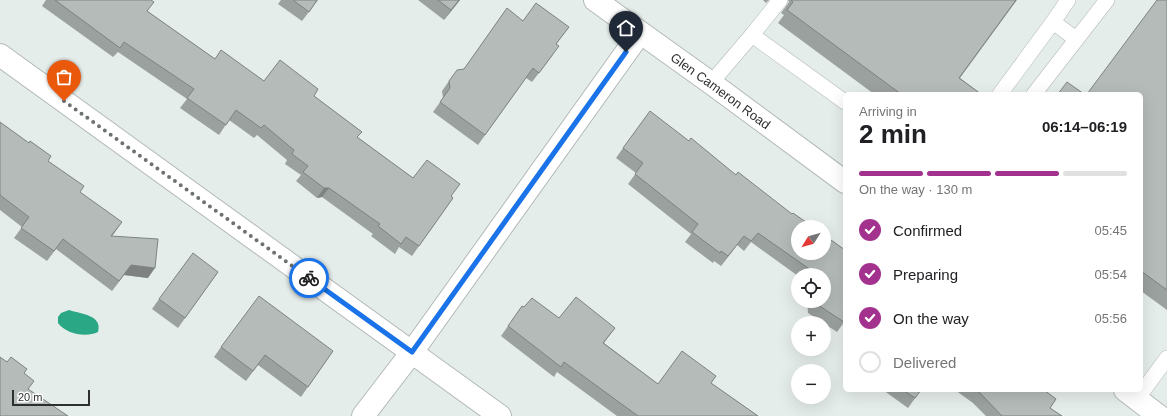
<!DOCTYPE html>
<html lang="en">
<head>
<meta charset="utf-8">
<style>
	:root { --surface:#fff; --page:#f2f2f2; --text:#202124; --muted:#757577; --line:#e0e0e0; --accent:#a3328e }
	body { margin:0; font-family:Helvetica,sans-serif; background:var(--page); color:var(--text); height:100vh; display:flex; flex-direction:column; font-size:15px; white-space:nowrap }
	* { box-sizing:border-box; margin:0 }
	p { font-size:13px; color:var(--muted) }
	.icon { flex:none; width:22px; height:22px; fill:none; stroke:currentColor; stroke-width:2; stroke-linecap:round; stroke-linejoin:round }
	.map { position:relative; flex:1; overflow:hidden }
	.sheet { position:absolute; left:843px; top:92px; width:300px; height:300px; display:flex; flex-direction:column; background:var(--surface); border-radius:6px; box-shadow:0 4px 16px #0002 }
	.sheet>* { flex:none }
	.needle { width:26px; rotate:233deg }
	.fabs { position:absolute; left:791px; top:220px; display:grid; gap:8px }
	.fabs a { display:grid; place-items:center; width:40px; height:40px; border-radius:50%; background:var(--surface); box-shadow:0 4px 16px #0002; font-size:20px }
	.scale { position:absolute; left:12px; bottom:10px; width:78px; box-sizing:border-box; padding-left:4px; border:2px solid #2d302e; border-top:0; font-size:11px; line-height:14px; white-space:nowrap; color:#2d302e; -webkit-text-stroke:3px #fff; paint-order:stroke }
	.pin { position:absolute; display:grid; place-items:center; width:34px; height:34px; color:#fff; margin:-41px -17px; border-radius:50% 50% 50% 0; rotate:-45deg; box-shadow:0 0 4px #0007 }
	.pin .icon { rotate:45deg }
	.courier { position:absolute; display:grid; place-items:center; width:40px; height:40px; margin:-20px; border:3px solid #1a73e8; border-radius:50%; background:#fff; color:#222; box-shadow:0 1px 5px #0007 }
	.head em { font-style:normal; font-weight:800 }
	.head div { display:flex; flex-direction:column-reverse }
	.head { display:flex; align-items:center; justify-content:space-between; height:68px; padding:0 16px }
	h1 { font-size:26px; font-weight:800; line-height:30px }
	.bar { display:grid; grid-template-columns:repeat(4,1fr); gap:6px 4px; align-content:center; height:48px; padding:0 16px }
	.bar i { height:5px; border-radius:3px; background:var(--line) }
	.bar .current { background:var(--accent) }
	.bar p { grid-column:span 4 }
	ol { padding:0 16px; list-style:none }
	li { display:flex; align-items:center; gap:12px; height:44px }
	li p { margin-inline-start:auto }
	li .icon { padding:4px; border-radius:50%; background:var(--accent); color:#fff; stroke-width:4 }
	li:last-child { color:var(--muted) }
	li i { width:22px; height:22px; border:2px solid var(--line); border-radius:50% }
	.map>svg:first-child { display:block }
</style>
</head>
<body>
<div class="map">
<svg width="1167" height="416" viewBox="0 0 1167 416">
	<rect width="100%" height="100%" fill="#e5edea"/>
	<!-- water -->
	<path fill="#2aa784" d="M69,310C81,314 103,315 98,332C86,338 66,334 58,323V317L61,313Z"/>
	<g fill="none" stroke-linecap="round" stroke-linejoin="round">
		<!-- service casing -->
		<g stroke="#b3bab7" stroke-width="16">
			<g id="service">
				<polyline points="1068,0 1053,22 1076,39"/>
				<polyline points="752,35 780,0"/>
				<polyline points="711,83 752,35 845,102"/>
				<polyline points="1000,94 1053,22"/>
				<polyline points="1034,94 1107,0"/>
				<polyline points="1137,399 1167,358"/>
			</g>
		</g>
		<!-- minor casing -->
		<g stroke="#b3bab7" stroke-width="24">
			<g id="minor">
				<path id="s1" d="M595,0L711,83L845,182"/>
				<polyline points="0,55 500,416"/>
				<polyline points="1125,390 1159,416"/>
				<polyline points="363,416 412,352 640,33"/>
			</g>
		</g>
		<!-- service -->
		<use href="#service" stroke="#fff" stroke-width="15"/>
		<!-- minor -->
		<use href="#minor" stroke="#fff" stroke-width="22"/>
	</g>
	<!-- wall -->
	<g fill="#9ba19e">
		<polygon points="46,0 151,0 147,11 215,59 264,81 314,96 362,132 357,137 413,178 452,196 453,198 412,256 399,247 395,254 371,236 373,234 322,197 317,198 296,181 301,175 285,164 287,160 257,135 254,138 229,120 219,135 180,108 187,99 118,52 113,57 42,6"/>
		<polygon points="281,0 318,0 302,21 278,4"/>
		<polygon points="418,0 460,0 444,20"/>
		<polygon points="763,0 769,0 766,3"/>
		<polygon points="788,0 1017,0 960,78 981,94 874,94 778,23 784,15 781,13 789,2"/>
		<polygon points="1167,0 1167,310 1141,291 1141,94"/>
		<polygon points="569,27 556,44 552,56 532,82 526,78 478,145 433,112 443,98 442,91 449,81 464,69"/>
		<polygon points="0,122 48,161 80,192 115,232 112,236 148,278 124,275 112,291 56,249 47,261 14,238 22,227 0,210"/>
		<polygon points="623,148 824,253 845,321 837,332 808,313 807,301 824,301 824,275 798,275 798,276 751,242 744,251 737,245 721,266 714,261 713,263 685,242 691,234 628,184 636,173 616,158"/>
		<polygon points="218,272 178,328 152,309 159,299"/>
		<polygon points="522,306 524,307 559,318 615,328 604,343 658,384 711,383 758,416 617,416 557,372 554,377 501,336"/>
		<polygon points="221,347 333,351 301,397 258,365 246,381 214,357"/>
		<polygon points="883,390 921,390 908,408"/>
		<polygon points="955,390 1044,390 1050,408 1062,416 986,416 973,403"/>
	</g>
	<!-- shaded-wall -->
	<g fill="#7e8381">
		<polygon points="459,0 460,0 444,20 451,10"/>
		<polygon points="324,188 329,188 322,197 317,198"/>
		<polygon points="122,222 115,232 104,246 111,236"/>
		<polygon points="744,236 737,245 721,266 728,256"/>
		<polygon points="131,265 155,268 148,278 124,275 112,291"/>
	</g>
	<!-- building -->
	<g fill="#b4bbb8" stroke="#7e8381">
		<polygon points="55,0 151,0 154,2 147,11 215,59 221,50 264,81 280,60 318,89 314,96 362,132 357,137 413,178 427,160 460,184 451,196 453,198 419,246 406,237 401,244 378,226 380,224 329,188 324,188 303,172 308,166 292,154 294,150 264,125 261,128 236,110 226,125 187,98 194,89 124,42 120,48"/>
		<polygon points="293,0 317,0 309,12"/>
		<polygon points="438,0 459,0 451,10"/>
		<polygon points="791,0 1016,0 959,78 981,94 901,94 787,10 793,2"/>
		<polygon points="1157,0 1167,0 1167,290 1141,271 1141,94 1087,94"/>
		<polygon points="536,3 569,27 556,44 559,46 539,73 533,68 485,135 440,102 450,88 449,81 457,70 464,69 507,8 523,21"/>
		<polygon points="1067,82 1084,94 1058,94"/>
		<polygon points="650,111 689,141 691,138 736,175 738,172 792,214 793,213 813,227 798,227 798,253 824,253 824,235 845,250 845,321 844,322 815,303 815,301 824,301 824,275 818,275 758,233 751,241 744,236 728,256 721,251 720,253 692,232 698,224 635,174 643,163 623,148"/>
		<polygon points="0,122 29,143 30,141 51,156 48,161 84,186 80,192 122,222 111,236 158,239 155,268 131,265 119,281 63,239 54,251 21,228 29,217 0,195"/>
		<polygon points="193,253 218,272 185,318 159,299"/>
		<polygon points="259,296 333,351 308,387 265,355 253,371 221,347"/>
		<polygon points="576,297 615,328 603,343 658,384 682,351 716,376 711,383 758,416 638,416 564,362 561,367 508,326 522,306 524,307 532,298 559,318"/>
		<polygon points="0,357 7,362 11,357 27,369 24,373 34,381 28,389 68,416 0,416"/>
		<polygon points="903,390 921,390 915,398"/>
		<polygon points="976,390 1044,390 1056,399 1050,408 1062,416 1002,416 980,393"/>
	</g>
	<g fill="none" stroke-linecap="round" stroke-linejoin="round">
		<!-- done -->
		<polyline stroke="#6d7270" stroke-width="4" stroke-dasharray="0 7.2" points="64,101 309,278"/>
		<!-- route -->
		<polyline stroke="#1a73e8" stroke-width="5" points="309,278 412,352 626,52"/>
	</g>
	<g text-anchor="middle" dominant-baseline="central" stroke-width="3.5" stroke-linejoin="round" paint-order="stroke">
		<!-- street labels -->
		<g font-size="13" fill="#2d302e" stroke="#fff">
			<text stroke="none"><textPath href="#s1" startOffset="155">Glen Cameron Road</textPath></text>
		</g>
	</g>
</svg>
<div class="fabs">
<a><svg class="needle" viewBox="-14 -14 28 28"><path d="M0-13l5 13h-10z" fill="#e53935"/><path d="M0 13l5-13h-10z" fill="#757577"/></svg></a>
<a><svg class="icon" aria-label="locate" viewBox="0 0 24 24"><circle cx="12" cy="12" r="6"/><path d="M12 2v4M12 18v4M2 12h4M18 12h4"/></svg></a>
<a>+</a>
<a>−</a>
</div>
<div class="scale">20 m</div>
<div class="pin" style="left:64px;top:101px;background:#ea580c"><svg class="icon" aria-label="bag" viewBox="0 0 24 24"><path d="M5 8h14l-1 12H6zM9 8a3 3 0 0 1 6 0"/></svg></div>
<div class="pin" style="left:626px;top:52px;background:#1f2937"><svg class="icon" aria-label="home" viewBox="0 0 24 24"><path d="M3 11l9-7 9 7M6 9v11h12V9"/></svg></div>
<div class="courier" style="left:309px;top:278px"><svg class="icon" aria-label="bike" viewBox="0 0 24 24"><circle cx="6" cy="16" r="4"/><circle cx="18" cy="16" r="4"/><path d="M6 16l4-8h5l3 8M10 8l3 8H6M13 5h3"/></svg></div>
<section class="sheet">
<div class="head"><div><h1>2 min</h1><p>Arriving in</p></div><em>06:14–06:19</em></div>
<div class="bar"><i class="current"></i><i class="current"></i><i class="current"></i><i></i><p>On the way · 130 m</p></div>
<ol>
<li><svg class="icon" aria-label="check" viewBox="0 0 24 24"><path d="M5 12l5 5 9-10"/></svg>Confirmed<p>05:45</p></li>
<li><svg class="icon" aria-label="check" viewBox="0 0 24 24"><path d="M5 12l5 5 9-10"/></svg>Preparing<p>05:54</p></li>
<li><svg class="icon" aria-label="check" viewBox="0 0 24 24"><path d="M5 12l5 5 9-10"/></svg>On the way<p>05:56</p></li>
<li><i></i>Delivered</li>
</ol>
</section>
</div>
</body>
</html>
